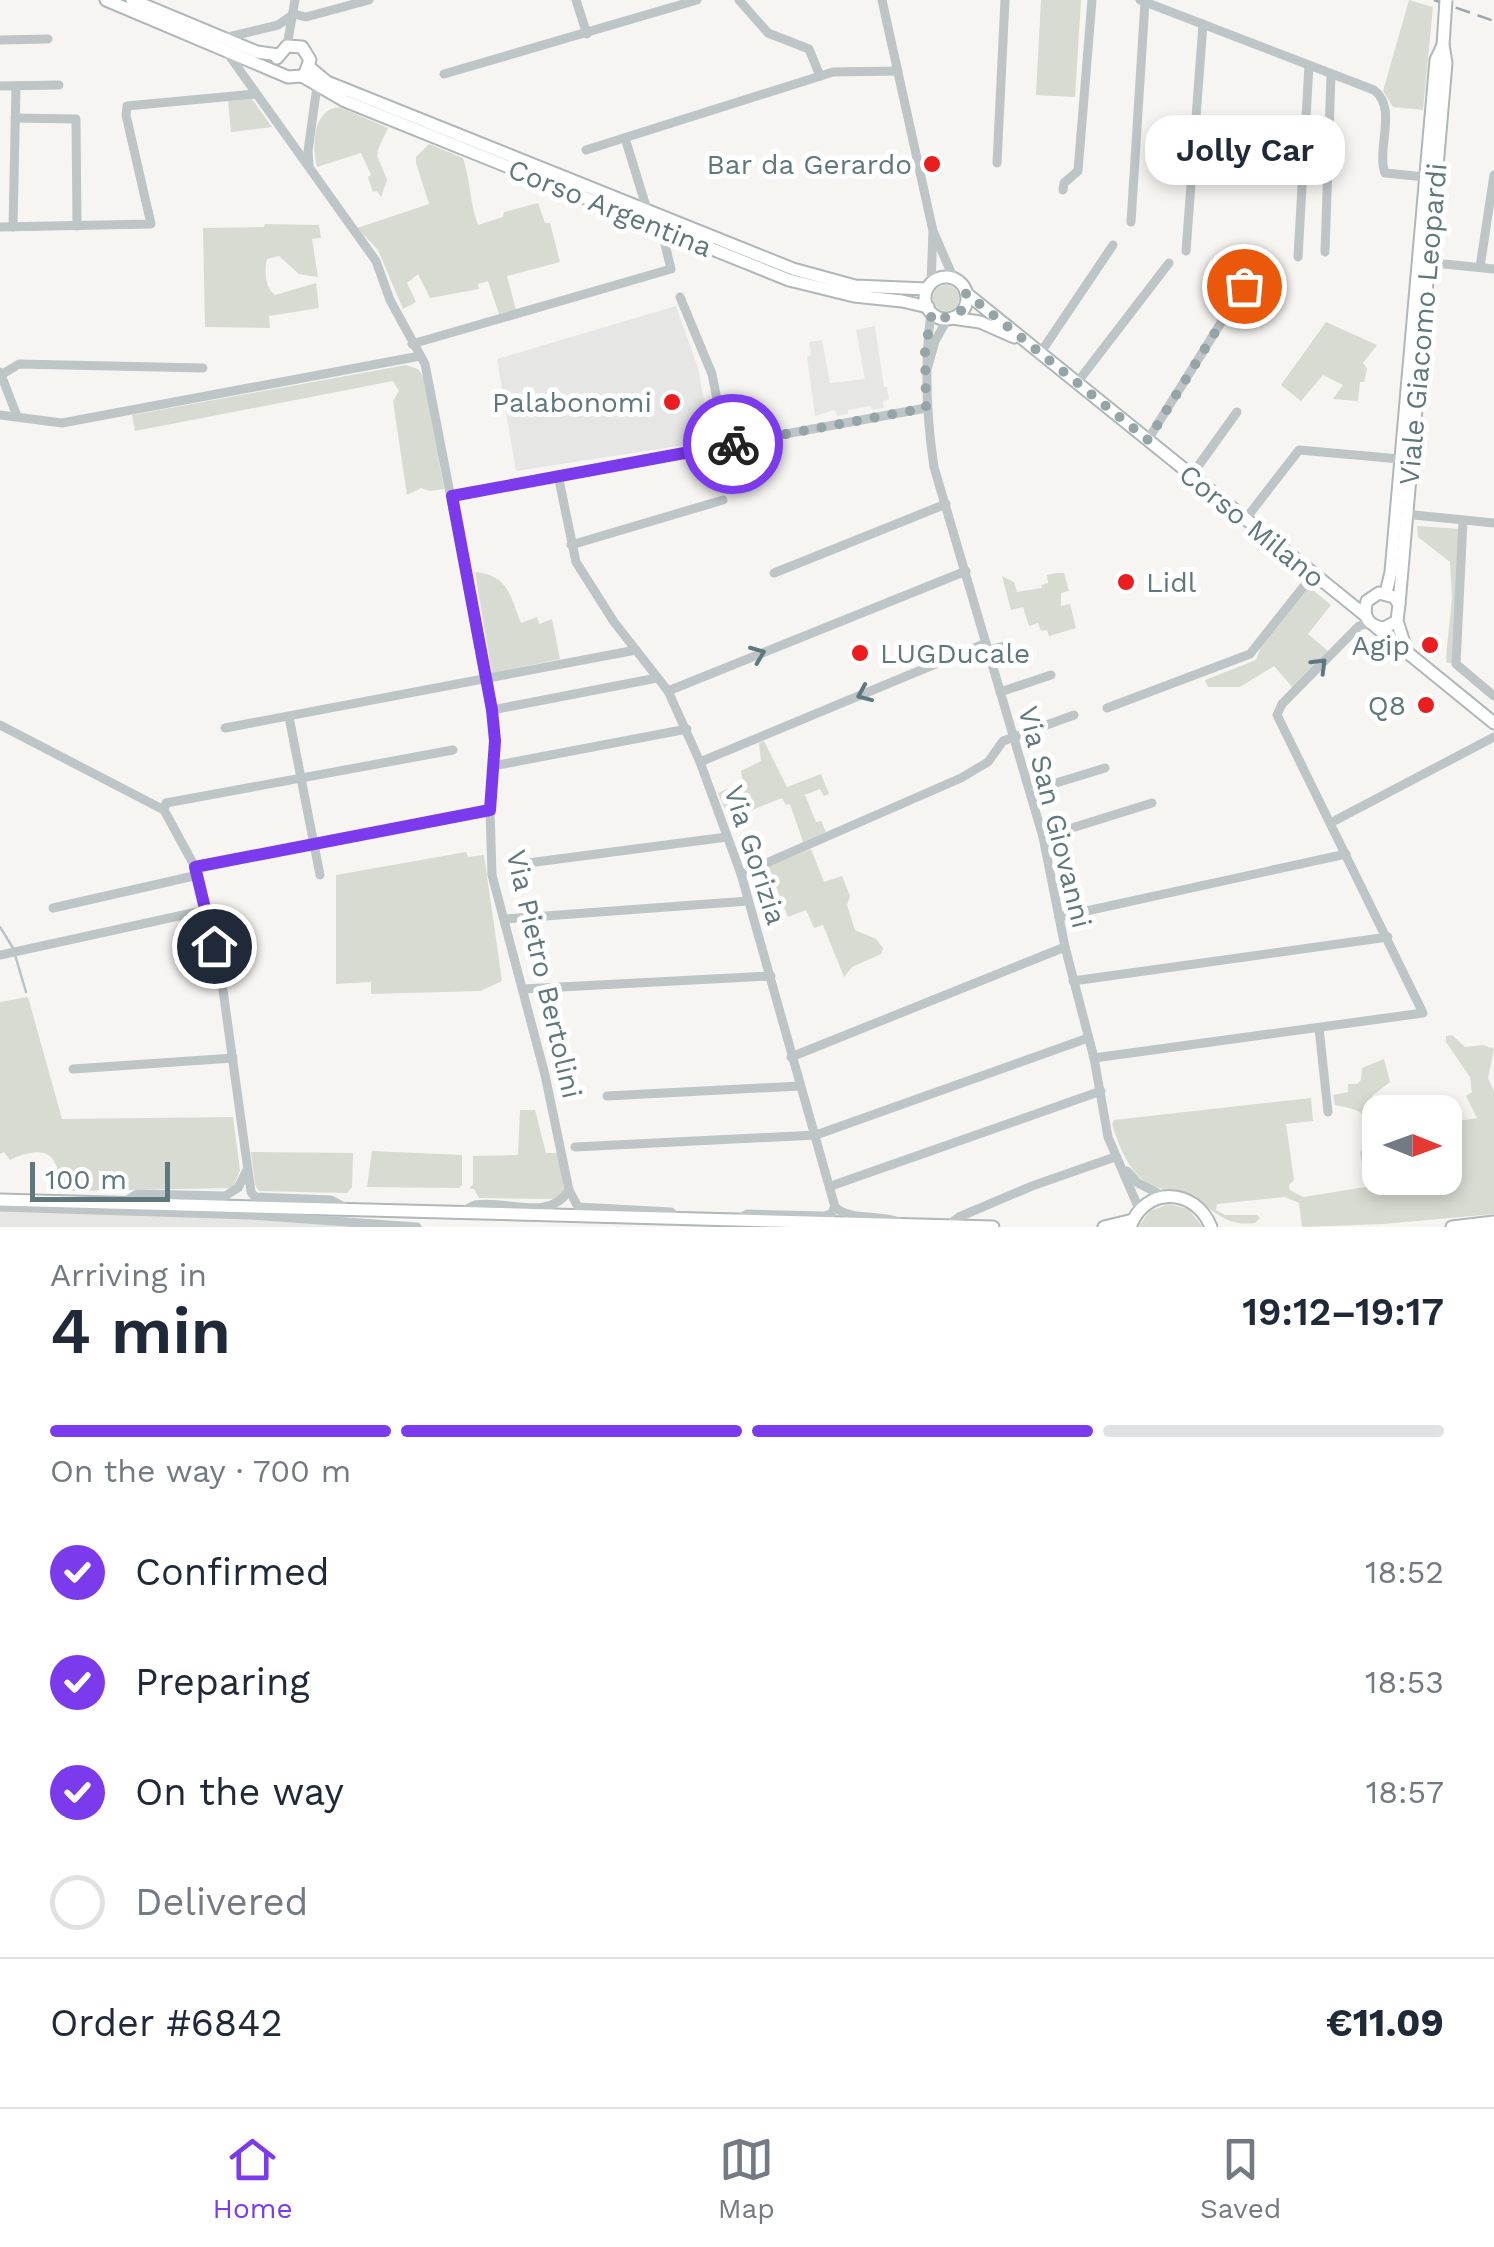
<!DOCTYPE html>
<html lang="en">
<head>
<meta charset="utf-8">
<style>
	:root { --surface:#fff; --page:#f2f2f3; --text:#1f2937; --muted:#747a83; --line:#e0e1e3; --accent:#7c3aed }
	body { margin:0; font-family:"Work Sans",sans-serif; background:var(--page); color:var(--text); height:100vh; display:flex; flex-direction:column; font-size:38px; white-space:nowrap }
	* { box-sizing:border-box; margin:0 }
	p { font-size:32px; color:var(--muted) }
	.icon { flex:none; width:55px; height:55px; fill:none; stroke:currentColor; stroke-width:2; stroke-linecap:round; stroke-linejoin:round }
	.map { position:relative; height:1227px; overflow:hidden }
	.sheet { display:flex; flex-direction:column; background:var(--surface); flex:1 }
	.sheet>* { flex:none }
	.needle { width:65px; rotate:91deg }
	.tools { position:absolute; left:1362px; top:1095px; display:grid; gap:20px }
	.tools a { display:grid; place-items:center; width:100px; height:100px; border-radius:20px; background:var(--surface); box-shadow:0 5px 15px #0003; font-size:50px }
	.scale { position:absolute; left:30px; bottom:25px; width:140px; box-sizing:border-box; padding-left:10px; border:5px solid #5f787e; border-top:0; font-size:28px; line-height:35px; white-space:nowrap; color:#5f787e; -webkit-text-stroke:8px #fff; paint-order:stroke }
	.pin { position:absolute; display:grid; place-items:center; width:85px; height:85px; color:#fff; margin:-42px; border:5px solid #fff; border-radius:50%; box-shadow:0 2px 10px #0007 }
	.courier { position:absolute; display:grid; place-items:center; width:100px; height:100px; margin:-50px; border:8px solid #7c3aed; border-radius:50%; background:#fff; color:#222; box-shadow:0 2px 12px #0007 }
	.bubble { position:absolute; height:70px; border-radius:30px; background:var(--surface); box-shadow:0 5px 15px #0003; font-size:32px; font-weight:600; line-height:70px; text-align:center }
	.headline em { font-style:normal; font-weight:600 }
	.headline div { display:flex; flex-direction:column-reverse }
	.headline { display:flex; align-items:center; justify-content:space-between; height:170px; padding:0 50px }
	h1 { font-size:65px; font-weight:600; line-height:75px }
	.bar { display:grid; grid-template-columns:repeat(4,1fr); gap:15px 10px; align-content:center; height:120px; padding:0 50px }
	.bar i { height:12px; border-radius:8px; background:var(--line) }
	.bar .current { background:var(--accent) }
	.bar p { grid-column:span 4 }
	.line { display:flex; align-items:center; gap:25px; padding:0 50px; border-top:2px solid var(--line) }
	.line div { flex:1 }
	ol { padding:0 50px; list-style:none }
	li { display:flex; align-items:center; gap:30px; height:110px }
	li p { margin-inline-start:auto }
	li .icon { padding:10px; border-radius:50%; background:var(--accent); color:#fff; stroke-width:4 }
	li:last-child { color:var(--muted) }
	li i { width:55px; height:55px; border:5px solid var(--line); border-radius:50% }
	.tab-bar { display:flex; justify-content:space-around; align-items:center; height:140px; border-top:2px solid var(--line); background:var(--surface); font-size:28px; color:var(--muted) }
	.tab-bar a { display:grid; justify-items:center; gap:5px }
	.tab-bar .current { color:var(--accent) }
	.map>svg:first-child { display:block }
</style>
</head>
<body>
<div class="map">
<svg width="1494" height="1227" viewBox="0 0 1494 1227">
	<rect width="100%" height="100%" fill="#f6f5f2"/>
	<!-- built -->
	<g fill="#e6e7e5">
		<polygon points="676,306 698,368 711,441 516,471 497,359"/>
		<polygon points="875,326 884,387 887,387 889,399 883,401 884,408 872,410 871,406 848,410 848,414 837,416 835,410 815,416 807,357 811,355 809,342 822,340 830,383 865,379 856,330"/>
		<polygon points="0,1210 244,1218 372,1227 0,1227"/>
	</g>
	<!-- green -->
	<g fill="#d7dbd1">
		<polygon points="1041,0 1081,0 1075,97 1036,95"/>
		<polygon points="1409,0 1433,7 1423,110 1393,107 1383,91"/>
		<polygon points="252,99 272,127 231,132 228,101"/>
		<path d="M339,107L388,128C372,162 376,148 387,180L381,197L377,191L373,192L368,177L371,175L361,153L317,167C312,146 312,110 339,107Z"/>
		<path d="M429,144L463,158C471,183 469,200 478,225L503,217L504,212L538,203L545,223H550L560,262L507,276L516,310L499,314L488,281L478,284L479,289L430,298L418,274L407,283L416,302L403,309L378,250L357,228L429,204L416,163V157Z"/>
		<path d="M265,224L319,225L321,238L312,239L318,277L299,274L279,256L267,259C264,271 265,288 275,295L316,283L319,308L269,316L270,328L205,327L203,228L264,227Z"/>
		<circle cx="946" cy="298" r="13"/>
		<polygon points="1326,322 1377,345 1363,363 1367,369 1364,382 1360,382 1358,401 1333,399 1343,385 1323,375 1301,401 1281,385"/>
		<polygon points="406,365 418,369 424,378 444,489 430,491 421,488 407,495 393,401 399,391 393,381 135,431 132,415"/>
		<polygon points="1417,526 1460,529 1452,663 1447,663 1446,657 1452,598 1450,562 1418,537"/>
		<path d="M475,572C508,575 510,595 521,623L537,617L539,624L552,619L560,659L492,673Z"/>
		<polygon points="1056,573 1064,573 1069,591 1061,593 1061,606 1070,604 1076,628 1049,636 1047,630 1041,631 1038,623 1029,626 1023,607 1011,610 1002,576 1014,582 1017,592 1042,588 1041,585 1048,583 1047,575"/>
		<polygon points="1308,586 1331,605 1308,634 1328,651 1293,688 1274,666 1240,687 1208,687 1205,680 1256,660 1263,642"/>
		<polygon points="764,741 787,787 821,774 829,794 824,796 820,789 805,795 816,822 821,821 826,832 803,842 790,804 786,805 782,798 729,819 718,793 743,781 741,771 761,761 759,743"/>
		<polygon points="811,849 824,882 842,876 850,896 847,905 855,930 876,939 883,948 881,954 852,967 844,977 823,925 814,928 806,910 788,917 768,866"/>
		<polygon points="466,852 468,857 484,855 502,981 480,991 371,994 371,982 336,984 336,875"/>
		<path d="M28,997L62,1119L233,1117L240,1170L233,1188L66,1191L59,1187C57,1179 59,1170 55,1163C47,1145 23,1154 10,1160L4,1152L0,1154V1002Z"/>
		<path d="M1452,1035L1465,1047L1483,1045L1494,1049L1488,1078L1494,1091V1214L1383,1224L1302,1227L1299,1203L1285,1197L1217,1204L1216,1210L1225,1215H1257L1260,1218L1255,1223C1226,1227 1215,1211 1193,1197C1182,1190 1168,1191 1155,1187C1131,1178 1119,1147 1112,1124L1114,1120L1311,1098L1313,1121L1286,1124L1294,1180L1289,1185L1290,1190L1303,1197L1366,1187L1360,1152L1369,1144C1363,1112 1369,1112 1335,1105L1333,1095L1348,1092V1084H1357L1361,1080L1362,1068L1384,1059L1390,1082L1372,1096L1374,1131L1380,1130V1178H1445V1123L1477,1118L1466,1096L1472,1092L1470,1077L1446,1042V1036Z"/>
		<polygon points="520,1110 535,1110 546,1153 559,1153 564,1190 556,1199 479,1198 474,1189 469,1189 473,1184 473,1156 518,1155"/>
		<polygon points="372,1151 462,1155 462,1185 459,1188 367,1187"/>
		<polygon points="251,1152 353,1153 352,1187 347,1193 259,1191 255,1185"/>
		<polygon points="1169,1204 1188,1209 1203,1227 1138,1227 1150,1211"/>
	</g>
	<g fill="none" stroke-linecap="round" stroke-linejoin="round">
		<!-- stream -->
		<g stroke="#b3c6c6" stroke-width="2.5">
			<polyline points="0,927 13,948"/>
			<polyline points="15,955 26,992"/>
		</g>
		<!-- major casing -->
		<g stroke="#afb7b9" stroke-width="15">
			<g id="major">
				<polyline points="106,0 288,77 302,76"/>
				<polyline points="132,0 257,52 278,55"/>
				<polyline points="277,58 287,46 302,47 310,60 305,73"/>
				<polyline points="309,67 327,82 793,269 855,286 927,289"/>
				<polyline points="302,76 345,101 789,280 854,296 902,301 928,307"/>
				<circle cx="946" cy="298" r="21"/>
				<polyline points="966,293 1366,616"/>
				<polyline points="952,318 980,322 1014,337"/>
				<polyline points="1386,593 1391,572 1436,60 1443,45"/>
				<polyline points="1399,604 1446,63 1443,45"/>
				<path d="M1397,621L1384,628C1368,626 1362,616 1367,601L1379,593L1394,597L1399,604L1397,621L1406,649"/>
				<polyline points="1376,627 1494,723"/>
				<polyline points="0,1200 993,1227"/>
				<polyline points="1104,1227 1133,1220"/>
				<path d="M1130,1227C1145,1186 1195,1187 1211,1227"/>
				<polyline points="1452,1227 1494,1222"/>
			</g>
		</g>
		<!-- minor -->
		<g stroke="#bec5c7" stroke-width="9">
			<polyline points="576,0 587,34"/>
			<polyline points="739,0 768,33 809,49 820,76"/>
			<polyline points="882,0 933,231 931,283"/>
			<path d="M1140,0L1374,90C1398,108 1376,149 1385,173L1425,177"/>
			<polyline points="224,38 278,25 294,14 306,17 369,0"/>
			<polyline points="0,40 48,39"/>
			<polyline points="287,46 295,0"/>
			<polyline points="226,51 376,261 390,300 425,364 492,710 495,741 490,810 492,875 545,1075 569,1190 578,1207 671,1212 680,1220"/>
			<polyline points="444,74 697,0"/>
			<polyline points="0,86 59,85"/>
			<polyline points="15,118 76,119 77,226"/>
			<polyline points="625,138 649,216"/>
			<polyline points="586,150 833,72 898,71"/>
			<polyline points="997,163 1005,0"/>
			<polyline points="309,165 308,151 317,86"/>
			<polyline points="1063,190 1064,183 1078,171 1092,0"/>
			<polyline points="1131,222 1145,2"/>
			<polyline points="0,227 151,224 126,115 127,106 255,94"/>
			<polyline points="13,227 16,86"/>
			<polyline points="933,231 954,279"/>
			<polyline points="1186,251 1203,24"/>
			<polyline points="1325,252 1331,74"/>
			<polyline points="1298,257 1309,65"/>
			<polyline points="1424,262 1494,269"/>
			<polyline points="1480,267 1494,175"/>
			<polyline points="680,297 712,374 726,445"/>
			<path d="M931,313C924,365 926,414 934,467L1043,837L1065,947L1094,1058L1108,1137L1139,1209"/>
			<polyline points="412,344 671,269 660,224"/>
			<polyline points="1039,355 1113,245"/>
			<polyline points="928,366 935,341 948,318"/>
			<polyline points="0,372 17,416"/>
			<polyline points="1,375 19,364 203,368"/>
			<polyline points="1076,384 1169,263"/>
			<polyline points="0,415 62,423 420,356"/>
			<polyline points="1147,441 1244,286"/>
			<polyline points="558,475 576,562 614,622 668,691 700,762 741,874 835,1207"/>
			<polyline points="1191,476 1237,412"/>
			<polyline points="452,496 926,408"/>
			<polyline points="1404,514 1494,523"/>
			<polyline points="1244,521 1299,450 1400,459"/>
			<polyline points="1463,521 1456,664 1494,696"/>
			<polyline points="571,545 723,500"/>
			<polyline points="774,573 946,504"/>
			<polyline points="988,650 1010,645"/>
			<polyline points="668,691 966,571"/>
			<polyline points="1000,692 1051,675"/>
			<polyline points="1107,708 1250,654 1312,576"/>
			<polyline points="492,710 657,678"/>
			<polyline points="289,717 320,875"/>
			<polyline points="0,725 164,810 195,867 222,983 251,1192 255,1197 331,1200 344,1207"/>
			<polyline points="225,728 636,650"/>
			<polyline points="700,762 986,643"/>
			<polyline points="493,766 687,729"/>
			<polyline points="1030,791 1105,768"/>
			<polyline points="164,810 166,803 453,750"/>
			<polyline points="1336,820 1494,737"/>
			<polyline points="1043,837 1152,803"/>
			<polyline points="528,863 727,837"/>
			<polyline points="195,867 490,810"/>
			<polyline points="741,874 961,778 988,762 1003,741 1074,715"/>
			<polyline points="53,908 198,875"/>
			<polyline points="1059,917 1346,854"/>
			<polyline points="504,919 748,901"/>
			<polyline points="0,955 206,910"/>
			<polyline points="1073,981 1388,937"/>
			<polyline points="523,989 771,976"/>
			<polyline points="1319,1028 1328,1112"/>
			<polyline points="791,1057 1065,947"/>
			<polyline points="1094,1058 1423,1013 1277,715 1282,704 1359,626 1370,623"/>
			<polyline points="73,1069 233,1058"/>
			<polyline points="607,1096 800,1086"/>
			<polyline points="575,1147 816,1135 1088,1038"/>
			<polyline points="1127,1171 1138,1183 1163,1196"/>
			<polyline points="831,1186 1101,1091"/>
			<polyline points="124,1202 137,1194 225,1196 238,1188 246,1172"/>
			<polyline points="0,1207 250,1215 417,1227"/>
			<path d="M835,1207C850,1221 879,1214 899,1222"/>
			<path d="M461,1212C462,1212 474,1205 475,1205C505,1199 549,1223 569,1190"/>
			<polyline points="739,1219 747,1214 824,1216 831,1214 835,1207"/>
			<polyline points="947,1226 959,1217 1032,1186 1115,1157"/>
		</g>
		<!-- major -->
		<use href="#major" stroke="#fff" stroke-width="11"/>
		<!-- rail -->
		<polyline stroke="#9da8ab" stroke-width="2.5" stroke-dasharray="15 8" stroke-linecap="butt" points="1434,0 1494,21"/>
		<!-- major-bridge casing -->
		<g stroke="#afb7b9" stroke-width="15" stroke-linecap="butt">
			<polyline id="major-bridge" points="1443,45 1446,0"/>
		</g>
		<!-- major-bridge -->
		<use href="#major-bridge" stroke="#fff" stroke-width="11"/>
	</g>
	<!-- one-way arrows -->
	<defs><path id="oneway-chevron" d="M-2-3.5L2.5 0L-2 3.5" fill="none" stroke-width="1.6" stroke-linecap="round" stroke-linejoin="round" transform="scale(2.5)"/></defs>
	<g stroke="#5f787e">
		<use href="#oneway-chevron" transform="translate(758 654) rotate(-22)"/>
		<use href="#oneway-chevron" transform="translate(1320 665) rotate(-45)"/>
		<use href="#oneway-chevron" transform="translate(864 694) rotate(157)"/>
	</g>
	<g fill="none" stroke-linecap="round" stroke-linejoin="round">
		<!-- done -->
		<path stroke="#94a4a7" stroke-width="10" stroke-dasharray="0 18" d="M733,444L926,408L925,350L932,313C950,324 967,314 966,293L1148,440L1244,286"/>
		<!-- route -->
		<polyline stroke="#7c3aed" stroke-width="12" points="214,946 195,867 490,810 495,741 492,710 452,496 733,444"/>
	</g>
	<!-- markers -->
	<g fill="#ea1e1f" stroke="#fff" stroke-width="4">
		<circle cx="932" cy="164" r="10"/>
		<circle cx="672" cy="402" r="10"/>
		<circle cx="1126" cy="582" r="10"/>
		<circle cx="1430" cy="645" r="10"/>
		<circle cx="860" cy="653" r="10"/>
		<circle cx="1426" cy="705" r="10"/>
	</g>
	<g text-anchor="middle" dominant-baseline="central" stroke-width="10" stroke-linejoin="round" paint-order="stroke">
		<!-- poi labels -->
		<g font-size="28" fill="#5f787e" stroke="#fff" text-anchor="end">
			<text x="912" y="164">Bar da Gerardo</text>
			<text x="652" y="402">Palabonomi</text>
			<text x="1146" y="582" text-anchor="start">Lidl</text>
			<text x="1410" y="645">Agip</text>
			<text x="880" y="653" text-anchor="start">LUGDucale</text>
			<text x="1406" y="705">Q8</text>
		</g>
		<!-- street labels -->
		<g font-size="28" fill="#5f787e" stroke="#fff">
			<text transform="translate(610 208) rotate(22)">Corso Argentina</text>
			<text transform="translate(1423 324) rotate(-85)">Viale Giacomo Leopardi</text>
			<text transform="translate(1252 526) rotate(39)">Corso Milano</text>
			<text transform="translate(1055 817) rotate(76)">Via San Giovanni</text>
			<text transform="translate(755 855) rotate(72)">Via Gorizia</text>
			<text transform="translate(544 974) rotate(77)">Via Pietro Bertolini</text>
		</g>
	</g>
</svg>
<div class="tools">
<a><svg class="needle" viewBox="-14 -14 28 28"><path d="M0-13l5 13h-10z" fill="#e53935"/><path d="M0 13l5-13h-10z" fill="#747a83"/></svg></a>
</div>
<div class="scale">100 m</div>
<div class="pin" style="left:1244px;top:286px;background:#ea580c"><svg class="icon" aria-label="bag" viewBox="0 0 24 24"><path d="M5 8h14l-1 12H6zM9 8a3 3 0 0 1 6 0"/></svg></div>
<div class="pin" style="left:214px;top:946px;background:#1f2937"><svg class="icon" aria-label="home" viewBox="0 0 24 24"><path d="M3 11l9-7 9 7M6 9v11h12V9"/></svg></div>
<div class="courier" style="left:733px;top:444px"><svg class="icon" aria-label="bike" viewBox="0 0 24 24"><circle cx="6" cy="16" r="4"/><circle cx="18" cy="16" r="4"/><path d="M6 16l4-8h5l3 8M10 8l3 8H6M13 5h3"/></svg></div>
<div class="bubble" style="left:1145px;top:115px;width:200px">Jolly Car</div>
</div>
<section class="sheet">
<div class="headline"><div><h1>4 min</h1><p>Arriving in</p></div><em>19:12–19:17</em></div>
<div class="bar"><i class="current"></i><i class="current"></i><i class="current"></i><i></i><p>On the way · 700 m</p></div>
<ol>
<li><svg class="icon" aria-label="check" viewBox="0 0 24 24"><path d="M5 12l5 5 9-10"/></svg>Confirmed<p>18:52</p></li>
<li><svg class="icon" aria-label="check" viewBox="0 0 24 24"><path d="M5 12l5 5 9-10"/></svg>Preparing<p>18:53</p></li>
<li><svg class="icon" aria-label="check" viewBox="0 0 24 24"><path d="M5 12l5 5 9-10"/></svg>On the way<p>18:57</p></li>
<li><i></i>Delivered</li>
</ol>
<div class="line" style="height:130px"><div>Order #6842</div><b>€11.09</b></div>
</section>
<nav class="tab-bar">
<a class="current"><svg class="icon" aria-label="home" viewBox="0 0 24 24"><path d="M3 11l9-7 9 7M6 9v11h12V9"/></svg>Home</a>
<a><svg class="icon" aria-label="map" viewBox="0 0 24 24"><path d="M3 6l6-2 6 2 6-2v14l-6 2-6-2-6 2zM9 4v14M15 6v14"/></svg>Map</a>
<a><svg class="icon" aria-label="saved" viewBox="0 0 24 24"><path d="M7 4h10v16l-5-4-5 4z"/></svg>Saved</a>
</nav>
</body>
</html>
